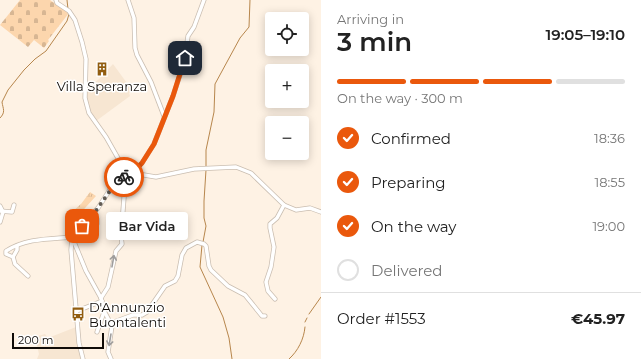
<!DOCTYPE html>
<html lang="en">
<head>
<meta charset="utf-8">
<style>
	:root { --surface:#fff; --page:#f6f6f6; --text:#222; --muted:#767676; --line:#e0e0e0; --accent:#ea580c }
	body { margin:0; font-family:Montserrat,sans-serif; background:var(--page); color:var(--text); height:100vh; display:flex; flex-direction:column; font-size:15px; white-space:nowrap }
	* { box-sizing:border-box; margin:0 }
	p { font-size:13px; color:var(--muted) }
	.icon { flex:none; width:22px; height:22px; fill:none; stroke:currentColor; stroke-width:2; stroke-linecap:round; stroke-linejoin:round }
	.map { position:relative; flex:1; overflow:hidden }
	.drawer { display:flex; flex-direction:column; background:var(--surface); width:320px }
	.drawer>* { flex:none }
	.controls { position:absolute; left:265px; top:12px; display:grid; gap:8px }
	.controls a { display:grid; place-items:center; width:44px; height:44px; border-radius:4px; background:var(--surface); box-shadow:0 2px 10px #0003; font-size:20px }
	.scale { position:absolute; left:12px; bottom:10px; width:92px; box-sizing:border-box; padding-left:4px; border:2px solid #0f0b07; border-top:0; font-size:11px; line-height:14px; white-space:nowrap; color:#0f0b07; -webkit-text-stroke:3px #fff; paint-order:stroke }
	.pin { position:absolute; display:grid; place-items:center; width:34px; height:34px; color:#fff; margin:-17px; border-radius:8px; box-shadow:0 2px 6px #0006 }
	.courier { position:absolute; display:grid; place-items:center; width:40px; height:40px; margin:-20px; border:3px solid #ea580c; border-radius:50%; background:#fff; color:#222; box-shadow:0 1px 5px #0007 }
	.bubble { position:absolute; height:28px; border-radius:4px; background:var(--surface); box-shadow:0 2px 10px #0003; font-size:13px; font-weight:600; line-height:28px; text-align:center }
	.headline em { font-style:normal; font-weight:600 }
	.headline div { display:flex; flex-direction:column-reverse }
	.headline { display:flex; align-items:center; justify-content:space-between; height:68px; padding:0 16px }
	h1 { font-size:26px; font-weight:600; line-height:30px }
	.bar { display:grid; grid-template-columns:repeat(4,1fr); gap:6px 4px; align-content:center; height:48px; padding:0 16px }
	.bar i { height:5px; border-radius:3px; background:var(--line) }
	.bar .active { background:var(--accent) }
	.bar p { grid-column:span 4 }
	.line { display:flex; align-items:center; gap:10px; padding:0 16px; border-top:1px solid var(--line) }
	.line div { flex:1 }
	ol { padding:0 16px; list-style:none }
	li { display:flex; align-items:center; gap:12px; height:44px }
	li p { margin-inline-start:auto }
	li .icon { padding:4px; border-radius:50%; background:var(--accent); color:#fff; stroke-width:4 }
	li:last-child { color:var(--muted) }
	li i { width:22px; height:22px; border:2px solid var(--line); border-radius:50% }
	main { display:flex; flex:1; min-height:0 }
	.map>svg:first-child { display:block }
</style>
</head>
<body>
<main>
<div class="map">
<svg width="321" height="359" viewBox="0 0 321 359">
	<defs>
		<pattern id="cemetery-stones" width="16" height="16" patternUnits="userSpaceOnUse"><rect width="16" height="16" fill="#fcd6ad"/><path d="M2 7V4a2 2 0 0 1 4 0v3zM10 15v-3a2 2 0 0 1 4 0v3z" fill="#d7b693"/></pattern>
		<pattern id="park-tufts" width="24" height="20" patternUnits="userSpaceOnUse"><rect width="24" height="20" fill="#fcd6ad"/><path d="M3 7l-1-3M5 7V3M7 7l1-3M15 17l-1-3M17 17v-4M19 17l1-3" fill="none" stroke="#d7b693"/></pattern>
	</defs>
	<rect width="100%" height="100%" fill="#fef2e4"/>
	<!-- built -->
	<g fill="#f7e6d2">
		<polygon points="113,64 132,90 129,93 130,96 96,121 88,108 86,101 86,92 90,87 99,79"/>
		<polygon points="76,327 77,342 82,359 37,359 39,354 35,337 45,334 48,338"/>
	</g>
	<!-- cemetery -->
	<polygon fill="url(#cemetery-stones)" points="20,0 50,0 69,13 48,40 49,41 44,48 34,40 28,47 0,25"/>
	<!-- park -->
	<polygon fill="url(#park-tufts)" points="90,192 96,196 75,219 70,214 81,204"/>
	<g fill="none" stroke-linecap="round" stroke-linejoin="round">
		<!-- stream -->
		<g stroke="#b7864c" stroke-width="1">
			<polyline points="67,0 68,9"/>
			<path d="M0,118C6,112 3,109 2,102L8,90L24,70L35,59L46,51L67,21L69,14"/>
			<polyline points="206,167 206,150 214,112 215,84 240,38 249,27 250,0"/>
			<polyline points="203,242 206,226 204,218 204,201 206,170"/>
			<polyline points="202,245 200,267 223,317 229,338 232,359"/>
			<polyline points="309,314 321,297"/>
			<polyline points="305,322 307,318"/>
			<path d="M289,359C298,351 304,339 305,327"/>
		</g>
		<!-- minor casing -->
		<g stroke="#cabeb1" stroke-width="5">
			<g id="minor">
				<polyline points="56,0 57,3 69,11 75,20 82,42 86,59 85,98 89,113 106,137 127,174"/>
				<polyline points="128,0 134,18 135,48 137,55 151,82 164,116"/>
				<polyline points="132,173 156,177 194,169 236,167 251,173 284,205 296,210 310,208 321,212"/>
				<polyline points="0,206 3,212"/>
				<polyline points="0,211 12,212 14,205"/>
				<polyline points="0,222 3,212"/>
				<polyline points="82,226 93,226 97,224 97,219 92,215"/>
				<polyline points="122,233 138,236 155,237"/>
				<polyline points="72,237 86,271 101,298 104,311 112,326 108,352 111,359"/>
				<polyline points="72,238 71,250 79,343 83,359"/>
				<polyline points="13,257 17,250 17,246"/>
				<path d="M28,276L15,264L13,257L6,254V251C26,238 50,239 72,237L98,208L111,188L127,174L132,173L142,163L154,144L173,96L184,63L188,36L194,27L204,0"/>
				<polyline points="101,298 108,287 116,251 122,244 121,236 125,185 127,174"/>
				<polyline points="275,299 268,291 266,282 271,267 274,247 270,228 270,224 277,218 284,205"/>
				<polyline points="77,311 102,301"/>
				<polyline points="111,323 133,315 142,315 147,312 165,286 175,281 178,276 182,255 186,248 197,242 204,244 206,246 209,266 211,270 228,286 245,295 262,316 265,316"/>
				<polyline points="97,332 104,312"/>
			</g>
		</g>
		<!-- minor -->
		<use href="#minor" stroke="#fff" stroke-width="3.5"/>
	</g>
	<!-- one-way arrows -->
	<defs><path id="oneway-shaft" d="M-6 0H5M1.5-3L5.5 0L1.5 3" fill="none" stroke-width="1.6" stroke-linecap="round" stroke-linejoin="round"/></defs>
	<g stroke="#9f9d9c">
		<use href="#oneway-shaft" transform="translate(113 261) rotate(-80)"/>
		<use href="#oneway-shaft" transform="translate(110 340) rotate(99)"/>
	</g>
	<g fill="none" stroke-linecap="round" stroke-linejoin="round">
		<!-- done -->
		<polyline stroke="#635c54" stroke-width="4" stroke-dasharray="0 7.2" points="82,226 95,212 112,188 124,177"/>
		<!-- route -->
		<polyline stroke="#ea580c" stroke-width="5" points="124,177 127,174 132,173 142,163 154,144 173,96 185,58"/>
	</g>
	<!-- icons -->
	<defs>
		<g id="building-bare" transform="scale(1.08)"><path d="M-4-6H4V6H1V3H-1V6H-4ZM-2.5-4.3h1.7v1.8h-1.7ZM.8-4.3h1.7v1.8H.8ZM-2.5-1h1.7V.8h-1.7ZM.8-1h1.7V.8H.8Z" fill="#915d10" stroke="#fff" stroke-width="2.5" paint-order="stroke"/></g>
		<g id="bus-bare" transform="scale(1.08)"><path d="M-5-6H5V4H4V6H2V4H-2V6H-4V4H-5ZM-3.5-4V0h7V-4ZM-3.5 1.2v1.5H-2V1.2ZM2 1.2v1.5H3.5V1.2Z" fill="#915d10" stroke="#fff" stroke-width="2.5" paint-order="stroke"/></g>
	</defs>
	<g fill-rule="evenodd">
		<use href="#building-bare" x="102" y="69"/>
		<use href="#bus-bare" x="78" y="314"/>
	</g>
	<g text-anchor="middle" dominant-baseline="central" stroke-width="3" stroke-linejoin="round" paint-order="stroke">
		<!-- poi labels -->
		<g font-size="13" fill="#0f0b07" stroke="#fff">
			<text x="102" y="86">Villa Speranza</text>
			<text x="89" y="307" text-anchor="start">D'Annunzio<tspan x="89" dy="15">Buontalenti</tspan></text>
		</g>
	</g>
</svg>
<div class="controls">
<a><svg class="icon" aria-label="locate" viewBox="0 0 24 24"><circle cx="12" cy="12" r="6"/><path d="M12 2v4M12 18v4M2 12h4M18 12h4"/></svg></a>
<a>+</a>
<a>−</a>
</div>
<div class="scale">200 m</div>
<div class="pin" style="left:82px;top:226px;background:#ea580c"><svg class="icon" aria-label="bag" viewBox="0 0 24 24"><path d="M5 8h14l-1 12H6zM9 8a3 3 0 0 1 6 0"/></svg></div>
<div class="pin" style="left:185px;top:58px;background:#1f2937"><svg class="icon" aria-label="home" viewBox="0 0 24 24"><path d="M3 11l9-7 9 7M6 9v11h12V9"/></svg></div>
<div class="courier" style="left:124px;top:177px"><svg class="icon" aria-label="bike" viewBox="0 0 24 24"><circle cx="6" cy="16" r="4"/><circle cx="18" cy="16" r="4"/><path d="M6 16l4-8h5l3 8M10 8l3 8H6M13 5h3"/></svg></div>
<div class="bubble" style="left:106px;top:212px;width:82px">Bar Vida</div>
</div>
<section class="drawer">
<div class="headline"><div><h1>3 min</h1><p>Arriving in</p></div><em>19:05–19:10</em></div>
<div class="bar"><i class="active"></i><i class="active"></i><i class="active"></i><i></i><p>On the way · 300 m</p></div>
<ol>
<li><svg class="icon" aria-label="check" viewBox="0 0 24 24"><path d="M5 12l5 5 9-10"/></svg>Confirmed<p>18:36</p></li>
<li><svg class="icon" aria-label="check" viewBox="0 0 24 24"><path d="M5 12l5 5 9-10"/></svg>Preparing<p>18:55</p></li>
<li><svg class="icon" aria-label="check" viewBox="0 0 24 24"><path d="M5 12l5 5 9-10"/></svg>On the way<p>19:00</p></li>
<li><i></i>Delivered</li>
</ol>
<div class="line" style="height:52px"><div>Order #1553</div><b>€45.97</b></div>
</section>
</main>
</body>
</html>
